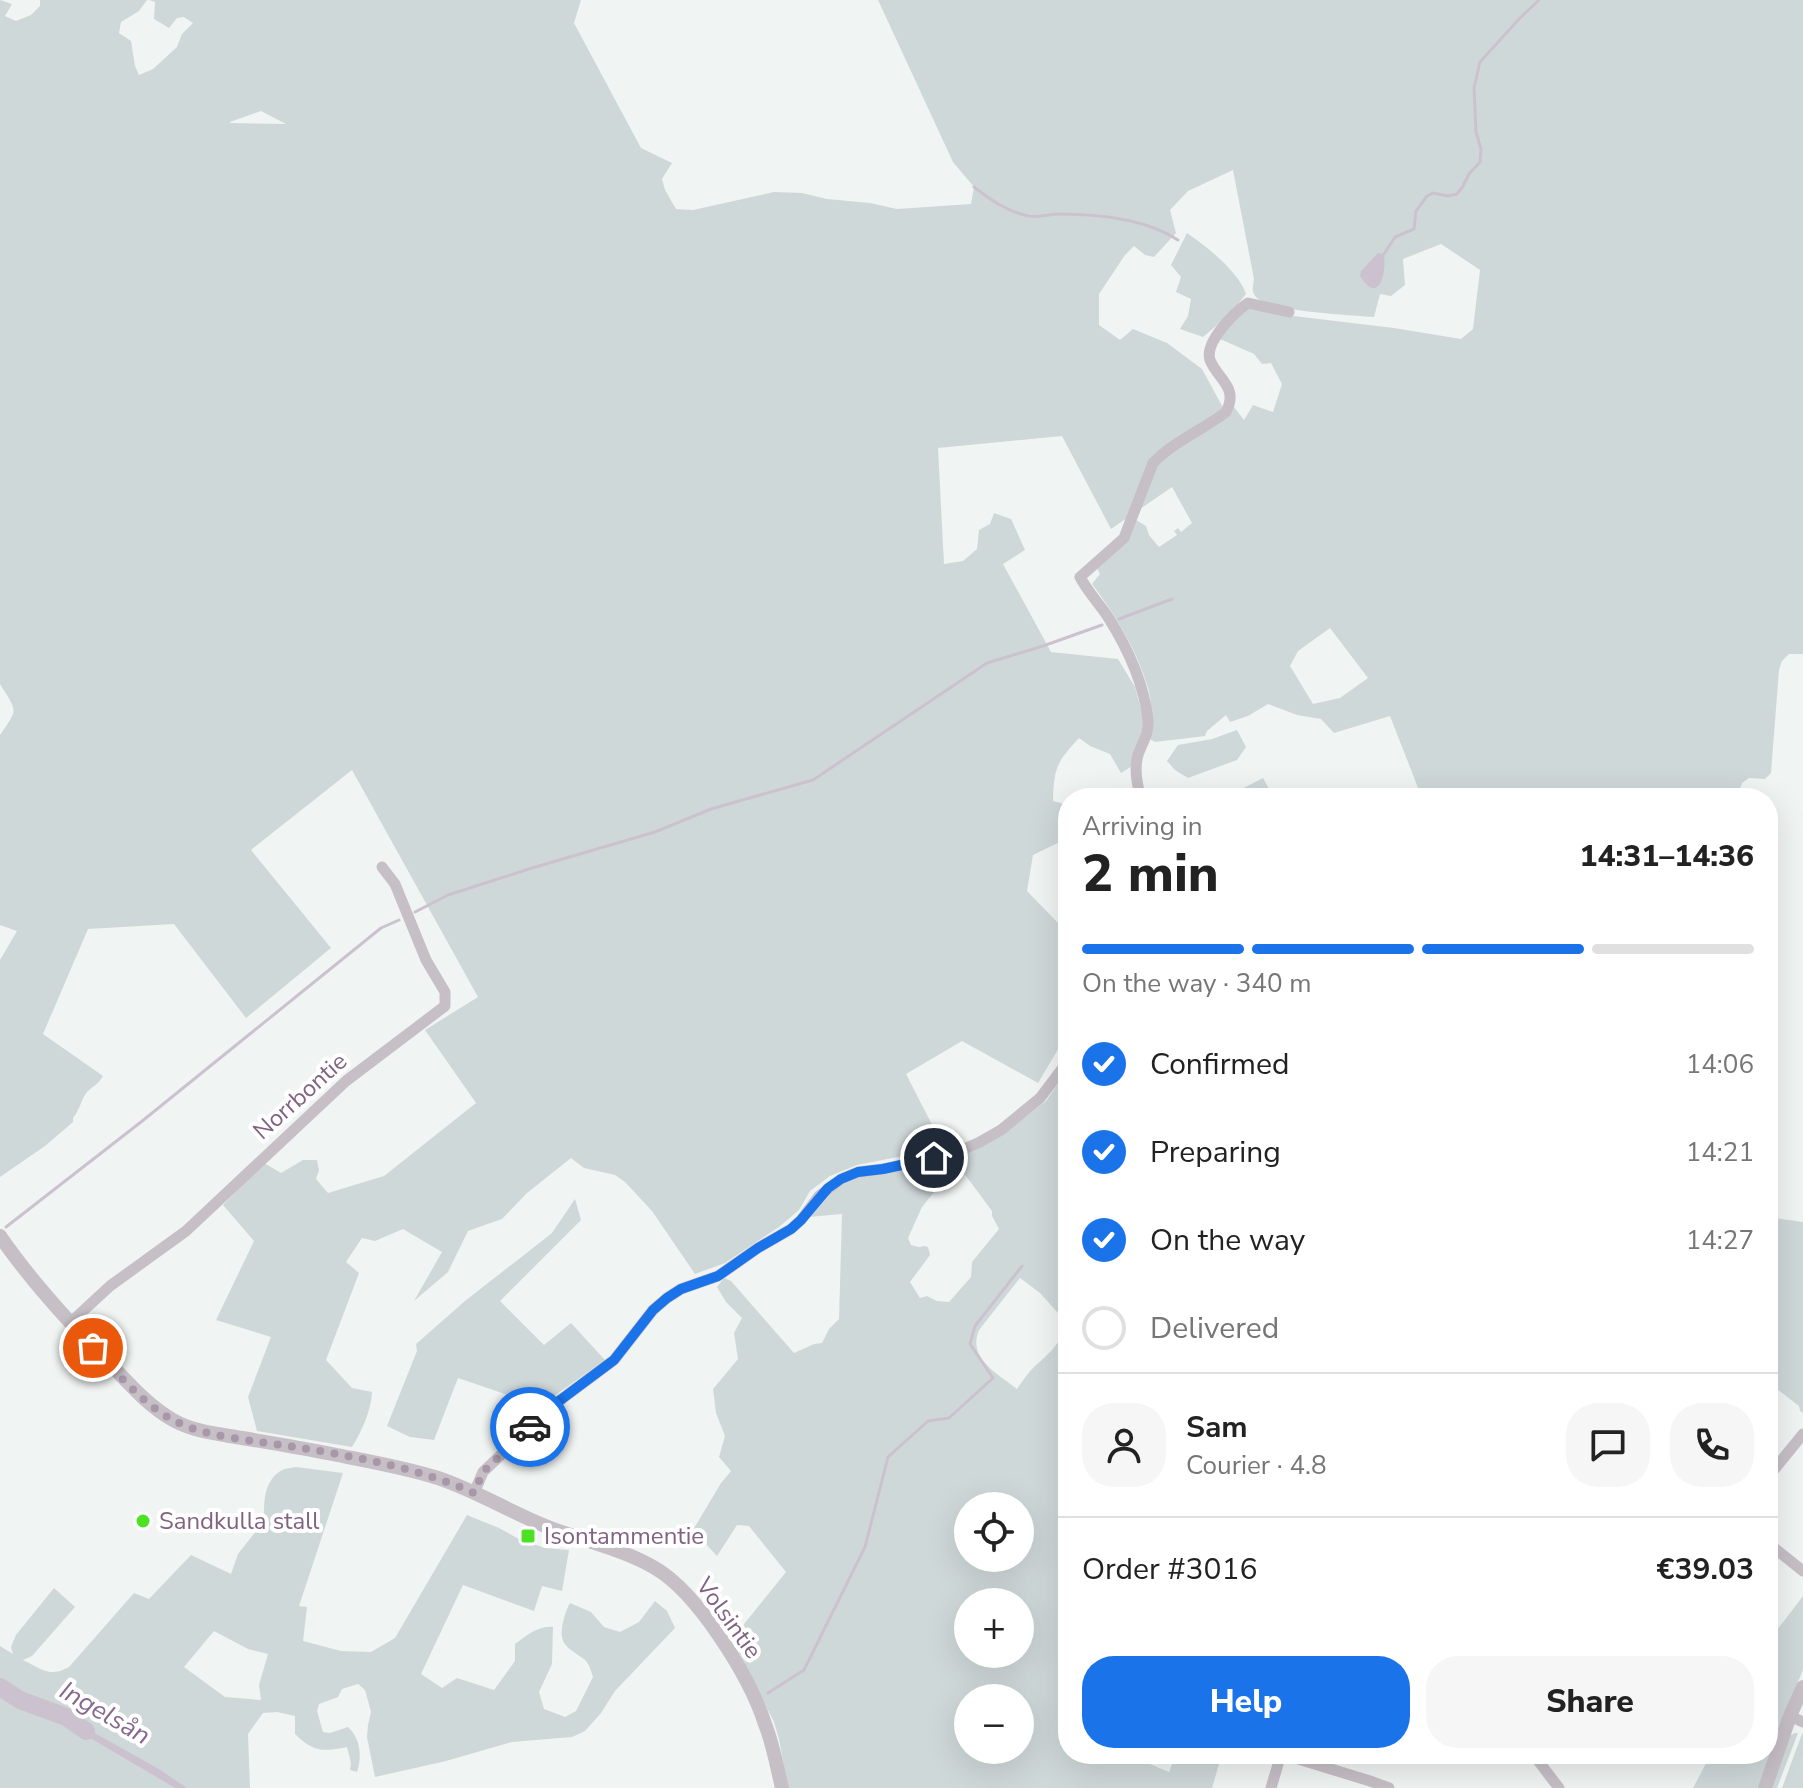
<!DOCTYPE html>
<html lang="en">
<head>
<meta charset="utf-8">
<style>
	:root { --surface:#fff; --page:#f6f6f6; --text:#222; --muted:#767676; --line:#e0e0e0; --accent:#1a73e8 }
	body { margin:0; font-family:"Nunito Sans",sans-serif; background:var(--page); color:var(--text); height:100vh; display:flex; flex-direction:column; font-size:30px; white-space:nowrap }
	* { box-sizing:border-box; margin:0 }
	p { font-size:26px; color:var(--muted) }
	.icon { flex:none; width:44px; height:44px; fill:none; stroke:currentColor; stroke-width:2; stroke-linecap:round; stroke-linejoin:round }
	.map { position:relative; flex:1; overflow:hidden }
	.sheet { position:absolute; left:1058px; top:788px; width:720px; height:976px; display:flex; flex-direction:column; background:var(--surface); border-radius:32px; box-shadow:0 8px 32px #0002 }
	.sheet>* { flex:none }
	.controls { position:absolute; left:954px; top:1492px; display:grid; gap:16px }
	.controls a { display:grid; place-items:center; width:80px; height:80px; border-radius:50%; background:var(--surface); box-shadow:0 8px 32px #0002; font-size:40px }
	.pin { position:absolute; display:grid; place-items:center; width:68px; height:68px; color:#fff; margin:-34px; border:4px solid #fff; border-radius:50%; box-shadow:0 2px 8px #0007 }
	.courier { position:absolute; display:grid; place-items:center; width:80px; height:80px; margin:-40px; border:6px solid #1a73e8; border-radius:50%; background:#fff; color:#222; box-shadow:0 2px 10px #0007 }
	.headline em { font-style:normal; font-weight:800 }
	.headline div { display:flex; flex-direction:column-reverse }
	.headline { display:flex; align-items:center; justify-content:space-between; height:136px; padding:0 24px }
	h1 { font-size:52px; font-weight:800; line-height:60px }
	.bar { display:grid; grid-template-columns:repeat(4,1fr); gap:12px 8px; align-content:center; height:96px; padding:0 24px }
	.bar i { height:10px; border-radius:6px; background:var(--line) }
	.bar .on { background:var(--accent) }
	.bar p { grid-column:span 4 }
	.line { display:flex; align-items:center; gap:20px; padding:0 24px; border-top:2px solid var(--line) }
	.line div { flex:1 }
	.round { display:grid; place-items:center; flex:none; width:84px; height:84px; border-radius:32px; background:var(--page) }
	ol { padding:0 24px; list-style:none }
	li { display:flex; align-items:center; gap:24px; height:88px }
	li p { margin-inline-start:auto }
	li .icon { padding:8px; border-radius:50%; background:var(--accent); color:#fff; stroke-width:4 }
	li:last-child { color:var(--muted) }
	li i { width:44px; height:44px; border:4px solid var(--line); border-radius:50% }
	.cta { display:flex; gap:16px; margin-top:auto; padding:16px 24px }
	.cta a { flex:1; height:92px; border-radius:32px; background:var(--accent); color:#fff; font-size:32px; font-weight:800; line-height:92px; text-align:center }
	.cta a+a { background:var(--page); color:var(--text) }
	.map>svg:first-child { display:block }
</style>
</head>
<body>
<div class="map">
<svg width="1803" height="1788" viewBox="0 0 1803 1788">
	<rect width="100%" height="100%" fill="#f0f4f3"/>
	<!-- green -->
	<g fill="#cfd8d9" fill-rule="evenodd">
		<path d="M0,0L12,4L5,16L16,21L31,15L40,6V0H147L139,11L121,22L119,33L131,41L135,66L139,75L153,69L177,47L182,34L193,23L184,17L177,18L169,28L154,19L155,2L149,0H581L574,23L641,148L672,163L662,179L665,190L676,209L693,210L774,192L802,193L827,199L870,203L897,209L971,204L974,187L953,162L878,0H1803V654H1789L1782,661L1779,670L1771,773L1765,779L1749,778L1742,783L1737,798H1422L1390,716L1334,733L1321,719L1297,715L1268,704L1248,716L1230,722L1226,715L1207,731L1205,736L1155,742L1148,738C1150,722 1153,703 1148,688C1137,650 1115,615 1092,584L1100,574L1097,568L1136,520L1146,526L1149,535L1159,547L1177,535L1174,531L1178,528L1181,532L1192,523L1172,487L1111,529L1062,436L938,448L944,564L963,561L977,549L979,530L990,524L994,513L1011,519L1025,550L1003,564L1051,652L1118,659L1135,687L1144,721L1132,766L1121,773L1110,754L1090,746L1079,738C1056,763 1054,768 1053,801L1068,805V838L1033,855L1027,891L1061,926L1068,942L1061,977L1068,998V1020L1063,1041L1038,1083L962,1041L906,1074L944,1148L857,1165L830,1176L810,1191L799,1210L779,1227L725,1263L695,1274L652,1211L625,1182L615,1175L584,1168L571,1158L527,1193L502,1219L468,1231L448,1272L414,1301L442,1252L403,1229L375,1241L362,1238L346,1262L359,1273L326,1360L352,1388L372,1392C371,1411 362,1431 352,1447L257,1431L248,1397L271,1337L216,1320L254,1241L223,1205L264,1163L281,1173L303,1160H317L319,1170L316,1179L328,1193L384,1176L476,1103L425,1030L478,997L352,770L251,850L331,948L246,1018L174,924L88,929L43,1034L103,1076C98,1085 94,1085 87,1092C81,1099 80,1110 73,1118V1122L45,1146L0,1177V960L17,931L0,925V735C19,708 17,712 0,684ZM261,111L286,124L230,123V122ZM1233,170L1254,279C1253,286 1251,292 1256,297C1270,312 1351,315 1374,317L1380,294L1391,296L1405,285L1403,259L1441,244L1480,270L1473,329L1461,339L1394,328L1285,315L1257,307L1245,309L1235,318L1220,339L1254,354L1262,364L1271,363L1282,384L1273,412L1253,405L1244,420L1234,407L1227,415L1202,369L1167,343L1133,329L1120,340L1099,325V294L1125,255L1134,246L1145,255L1154,257L1176,233L1170,210L1188,191ZM1330,628L1368,678L1340,698L1313,704L1290,666L1298,651Z"/>
		<path d="M1187,233C1206,246 1239,272 1246,294L1230,314L1203,337L1180,329L1188,316L1191,299L1176,292L1181,277L1171,265Z"/>
		<polygon points="1237,730 1246,747 1237,760 1188,778 1175,770 1167,761 1178,745 1212,739"/>
		<polygon points="1263,778 1274,798 1224,798"/>
		<path d="M1068,1069V1674L1064,1686L1068,1688V1754H1126L1169,1772L1176,1754H1222L1212,1788H788L779,1739L774,1722L732,1639L786,1572L749,1526L737,1525L717,1556L693,1530L721,1483L731,1471L719,1457L725,1436L716,1413L713,1389L738,1359L734,1333L742,1318L726,1302L717,1287L724,1278L731,1281L794,1353L814,1344L822,1343L829,1329L839,1319L842,1214L809,1217L829,1192L856,1177L1004,1133L1046,1101ZM963,1172L992,1211V1216L999,1229L972,1262L971,1277L949,1302L937,1301L927,1296L920,1298L910,1282L930,1255L928,1247L925,1246L919,1247L911,1245L908,1238L922,1207L935,1191ZM1020,1278L1040,1293L1066,1322C1063,1343 1047,1355 1033,1368C1027,1374 1022,1382 1017,1389C997,1373 967,1358 979,1330ZM968,1506H1020V1558H968ZM968,1602H1020V1654H968ZM968,1698H1020V1750H968Z"/>
		<polygon points="575,1199 581,1220 500,1301 544,1345 571,1323 605,1360 540,1406 458,1378 434,1440 410,1437 387,1426 417,1351 416,1344 465,1301 552,1233"/>
		<polygon points="1768,1217 1803,1222 1803,1413 1800,1411 1799,1406 1768,1382"/>
		<path d="M296,1467L343,1473L299,1606L307,1607L303,1641L341,1651L371,1652L395,1638L467,1515L499,1528L519,1539L545,1548L569,1550L562,1591L542,1586L534,1611L463,1585L421,1674L442,1688L457,1678L494,1690L515,1661V1644C526,1636 539,1625 553,1627L552,1664L539,1692L544,1709L565,1717L576,1711L593,1677C591,1671 589,1663 584,1659C568,1647 558,1646 563,1622C565,1615 566,1610 570,1603L591,1612L604,1627L620,1632L639,1622L655,1601L667,1611L675,1628L615,1691L601,1713L585,1731L572,1737L512,1742L446,1761L375,1777L367,1737L368,1725L371,1712L365,1690L358,1684L342,1689L338,1697L319,1704L317,1711L323,1732L330,1733L348,1727C361,1739 362,1757 357,1772L350,1770L351,1763L347,1747C323,1752 313,1752 295,1734V1716L277,1712L263,1713L248,1734L250,1788H0V1646L13,1654L11,1647L16,1635L54,1588L75,1607L32,1656L23,1660C42,1669 49,1678 69,1667L134,1593L149,1599L191,1555L231,1574L238,1554L264,1521C264,1503 263,1481 282,1470C286,1468 292,1468 296,1467ZM214,1631L248,1649L268,1654L259,1685L261,1700L225,1697L184,1667Z"/>
		<polygon points="1803,1596 1803,1670 1778,1730 1758,1788 1693,1788 1711,1754 1768,1754 1768,1642"/>
		<polygon points="1795,1733 1798,1733 1777,1788 1770,1788 1789,1736"/>
		<polygon points="1803,1733 1803,1788 1782,1788 1802,1734"/>
	</g>
	<!-- water -->
	<g fill="#ccc2cf">
		<path d="M1378,253L1384,254C1387,272 1379,307 1360,276L1361,271Z"/>
		<polygon points="66,1717 159,1769 187,1788 175,1788 92,1739 77,1733"/>
	</g>
	<g fill="none" stroke-linecap="round" stroke-linejoin="round">
		<!-- stream -->
		<g stroke="#ccc2cf" stroke-width="3">
			<path d="M974,187C991,200 1006,211 1028,216C1038,218 1049,214 1059,214C1097,214 1146,219 1178,240"/>
			<polyline points="1384,254 1395,237 1414,229 1416,211 1427,196 1433,193 1448,196 1457,194 1463,186 1469,174 1480,162 1481,149 1476,132 1474,88 1480,62 1519,19 1539,0"/>
			<polyline points="1119,619 1172,599"/>
			<polyline points="415,912 448,895 532,868 655,832 711,809 813,780 987,663 1043,646 1102,625"/>
			<polyline points="6,1227 141,1122 381,928 399,920"/>
			<polyline points="768,1693 804,1670 865,1547 888,1457 928,1421 949,1418 993,1378 970,1344 975,1326 1022,1266"/>
		</g>
		<!-- river -->
		<polyline stroke="#ccc2cf" stroke-width="18" points="0,1687 20,1700 66,1717 86,1731"/>
		<!-- minor -->
		<g stroke="#c6bfc6" stroke-width="11">
			<path d="M1141,798C1137,785 1134,769 1138,755C1142,743 1149,734 1148,720C1144,684 1127,647 1108,617C1099,603 1087,591 1080,577L1124,538L1153,463C1174,441 1203,430 1226,412C1239,387 1218,380 1210,360C1204,342 1235,312 1248,303L1289,312"/>
			<polyline points="70,1323 110,1286 186,1231 346,1081 445,1006 445,992 426,960 395,884 382,867"/>
			<polyline points="1768,1477 1803,1434"/>
			<polyline points="474,1493 483,1472 551,1407 614,1360 653,1310 667,1298 681,1289 718,1276 758,1248 791,1229 801,1220 819,1196 841,1179 858,1172 883,1169 954,1153 978,1143 1001,1130 1040,1098 1068,1061"/>
			<polyline points="1768,1543 1803,1571"/>
			<polyline points="1790,1716 1803,1722"/>
			<polyline points="1282,1754 1370,1781 1389,1788"/>
			<polyline points="1533,1754 1559,1788"/>
			<polyline points="1271,1788 1281,1754"/>
		</g>
		<!-- tertiary -->
		<g stroke="#c6bfc6" stroke-width="14">
			<path d="M0,1236C33,1284 73,1327 114,1368C132,1387 150,1407 173,1420C194,1432 219,1434 242,1438C272,1443 302,1448 332,1454C367,1461 403,1467 438,1478C474,1490 507,1510 543,1525C579,1540 621,1548 655,1568C698,1593 750,1677 765,1724C773,1744 777,1767 782,1788"/>
			<polyline points="1765,1788 1790,1716 1803,1687"/>
		</g>
	</g>
	<g fill="none" stroke-linecap="round" stroke-linejoin="round">
		<!-- done -->
		<path stroke="#a896a9" stroke-width="8" stroke-dasharray="0 14.4" d="M93,1348C118,1373 143,1405 175,1421C205,1437 256,1441 289,1446C352,1456 416,1467 474,1493L483,1472L530,1427"/>
		<!-- route -->
		<polyline stroke="#1a73e8" stroke-width="10" points="530,1427 551,1407 614,1360 653,1310 667,1298 681,1289 718,1276 758,1248 791,1229 801,1220 828,1188 841,1179 858,1172 883,1169 934,1158"/>
	</g>
	<!-- markers -->
	<g fill="#4ce223" stroke="#fff" stroke-width="3">
		<circle cx="143" cy="1521" r="8"/>
		<rect x="520" y="1528" width="16" height="16" rx="4"/>
	</g>
	<g text-anchor="middle" dominant-baseline="central" stroke-width="8" stroke-linejoin="round" paint-order="stroke">
		<!-- street labels -->
		<g font-size="24" fill="#816381" stroke="#fff">
			<text transform="translate(300 1096) rotate(-42)">Norrbontie</text>
			<text transform="translate(729 1618) rotate(54)">Volsintie</text>
		</g>
		<!-- poi labels -->
		<g font-size="24" fill="#816381" stroke="#fff" text-anchor="start">
			<text x="159" y="1521">Sandkulla stall</text>
			<text x="544" y="1536">Isontammentie</text>
		</g>
		<!-- water labels -->
		<g font-size="26" font-style="italic" fill="#86688c" stroke="#fff">
			<text transform="translate(105 1713) rotate(30)">Ingelsån</text>
		</g>
	</g>
</svg>
<div class="controls">
<a><svg class="icon" aria-label="locate" viewBox="0 0 24 24"><circle cx="12" cy="12" r="6"/><path d="M12 2v4M12 18v4M2 12h4M18 12h4"/></svg></a>
<a>+</a>
<a>−</a>
</div>
<div class="pin" style="left:93px;top:1348px;background:#ea580c"><svg class="icon" aria-label="bag" viewBox="0 0 24 24"><path d="M5 8h14l-1 12H6zM9 8a3 3 0 0 1 6 0"/></svg></div>
<div class="pin" style="left:934px;top:1158px;background:#1f2937"><svg class="icon" aria-label="home" viewBox="0 0 24 24"><path d="M3 11l9-7 9 7M6 9v11h12V9"/></svg></div>
<div class="courier" style="left:530px;top:1427px"><svg class="icon" aria-label="car" viewBox="0 0 24 24"><path d="M5 17H2v-5l4-1 3-4h7l3 4 3 1v5h-3M9 17h6M6 11h13"/><circle cx="7" cy="17" r="2"/><circle cx="17" cy="17" r="2"/></svg></div>
<section class="sheet">
<div class="headline"><div><h1>2 min</h1><p>Arriving in</p></div><em>14:31–14:36</em></div>
<div class="bar"><i class="on"></i><i class="on"></i><i class="on"></i><i></i><p>On the way · 340 m</p></div>
<ol>
<li><svg class="icon" aria-label="check" viewBox="0 0 24 24"><path d="M5 12l5 5 9-10"/></svg>Confirmed<p>14:06</p></li>
<li><svg class="icon" aria-label="check" viewBox="0 0 24 24"><path d="M5 12l5 5 9-10"/></svg>Preparing<p>14:21</p></li>
<li><svg class="icon" aria-label="check" viewBox="0 0 24 24"><path d="M5 12l5 5 9-10"/></svg>On the way<p>14:27</p></li>
<li><i></i>Delivered</li>
</ol>
<div class="line" style="height:144px"><a class="round"><svg class="icon" aria-label="person" viewBox="0 0 24 24"><circle cx="12" cy="8" r="4"/><path d="M4 21q1-7 8-7t8 7"/></svg></a><div><b>Sam</b><p>Courier · 4.8</p></div><a class="round"><svg class="icon" aria-label="chat" viewBox="0 0 24 24"><path d="M4 5h16v11H9l-5 4z"/></svg></a><a class="round"><svg class="icon" aria-label="phone" viewBox="0 0 24 24"><path d="M5 4h4l2 5-3 2q2 4 5 5l2-3 5 2v4C11 20 4 13 5 4z"/></svg></a></div>
<div class="line" style="height:104px"><div>Order #3016</div><b>€39.03</b></div>
<div class="cta"><a>Help</a><a>Share</a></div>
</section>
</div>
</body>
</html>
